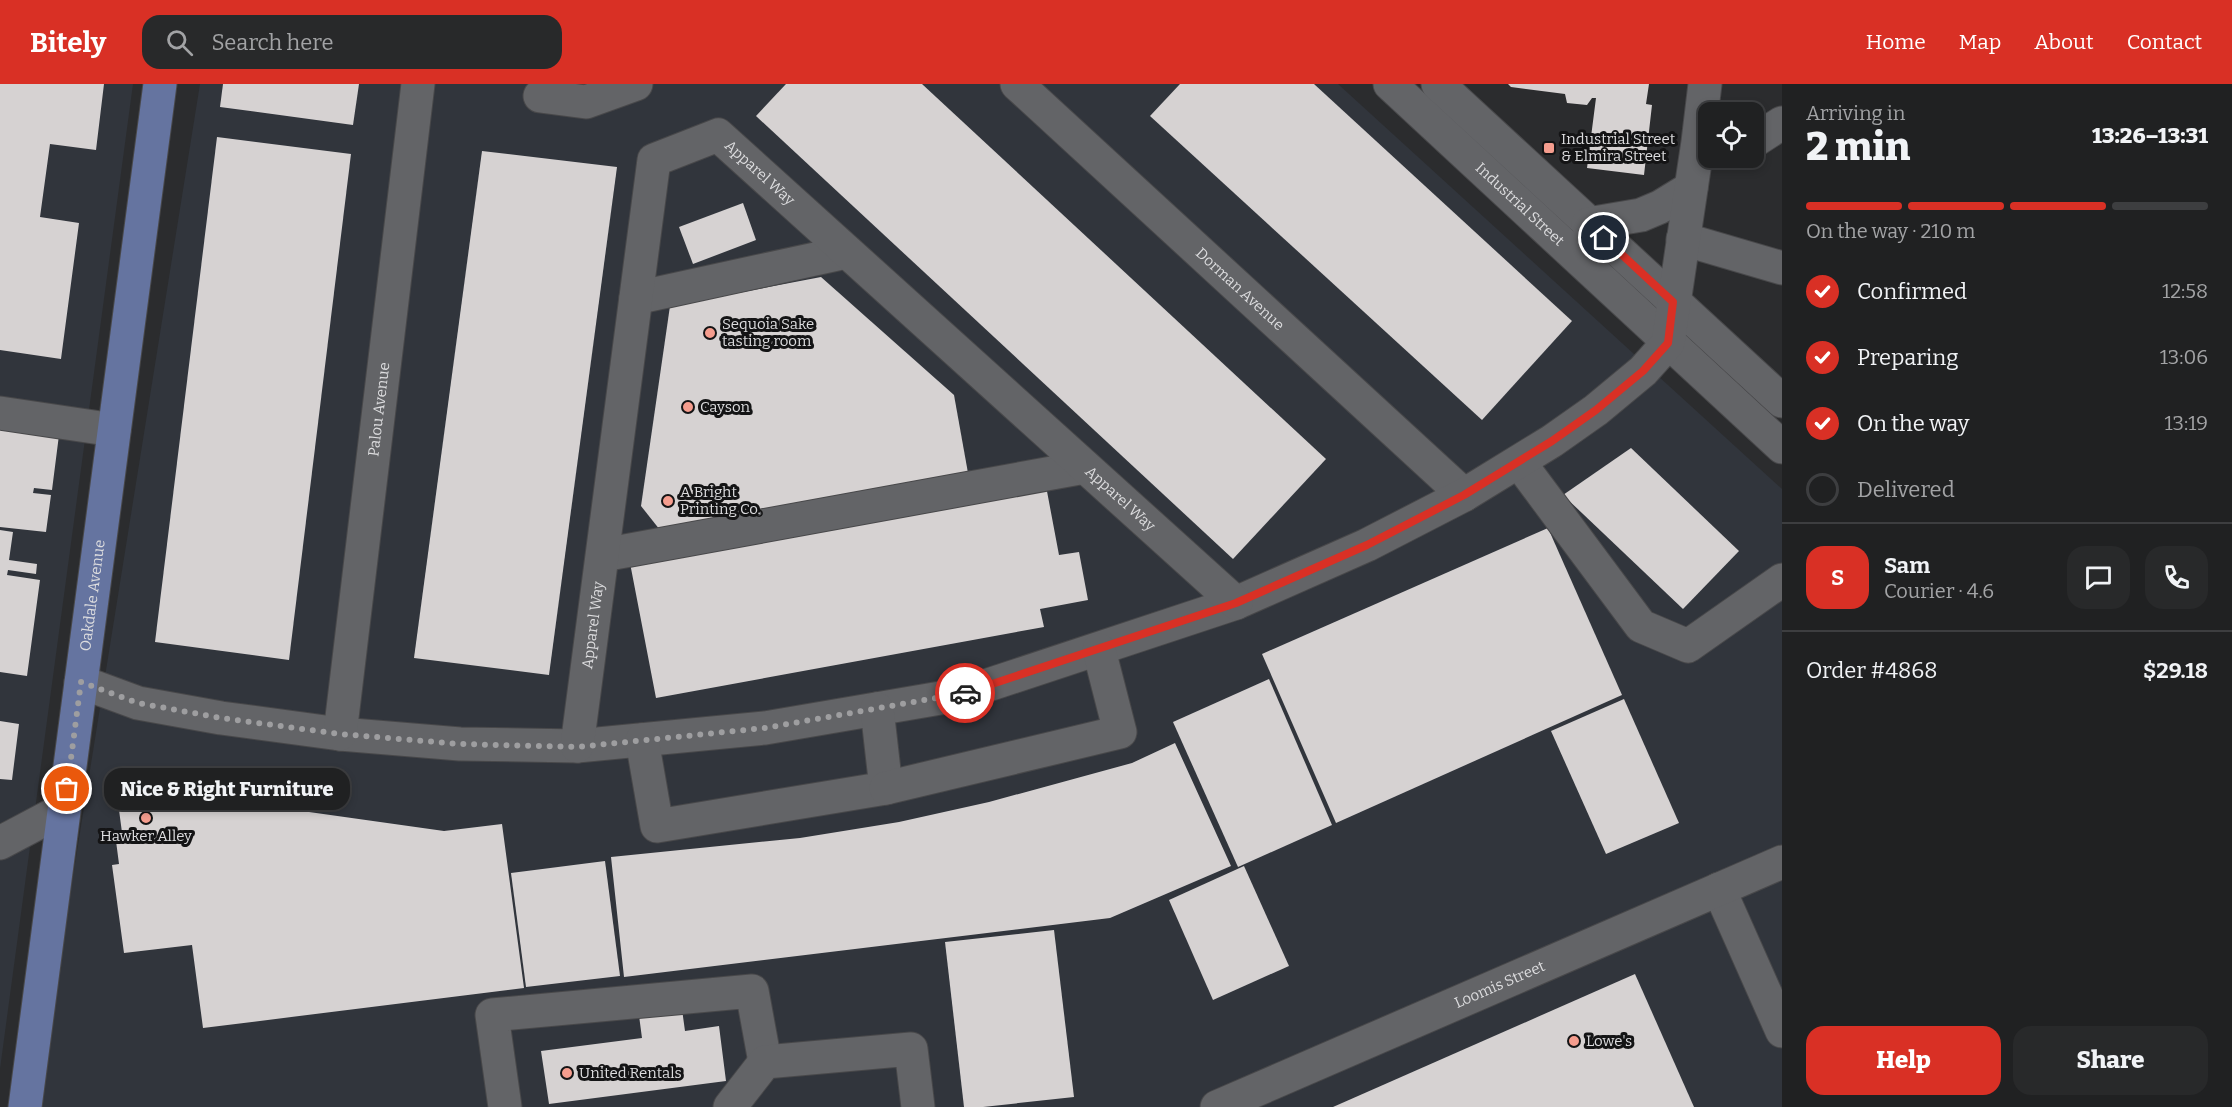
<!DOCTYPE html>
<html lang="en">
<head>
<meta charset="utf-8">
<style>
	:root { --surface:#202122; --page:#28292a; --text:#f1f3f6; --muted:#a2a3a5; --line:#3d3e40; --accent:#d93025 }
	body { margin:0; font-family:Bitter,serif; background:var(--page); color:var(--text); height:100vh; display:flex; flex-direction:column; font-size:22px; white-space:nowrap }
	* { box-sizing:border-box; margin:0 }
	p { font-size:20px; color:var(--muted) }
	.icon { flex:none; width:33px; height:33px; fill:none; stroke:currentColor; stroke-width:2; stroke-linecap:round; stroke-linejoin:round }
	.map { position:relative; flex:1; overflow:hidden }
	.details { display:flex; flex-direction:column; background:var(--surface); width:450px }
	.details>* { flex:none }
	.controls { position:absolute; left:1698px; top:18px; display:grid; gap:12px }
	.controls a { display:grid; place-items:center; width:66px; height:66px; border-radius:12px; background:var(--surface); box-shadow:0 3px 9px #0003,0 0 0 2px var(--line); font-size:30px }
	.pin { position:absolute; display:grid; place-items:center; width:51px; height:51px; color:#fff; margin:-26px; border:3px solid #fff; border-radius:50%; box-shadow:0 2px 6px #0007 }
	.courier { position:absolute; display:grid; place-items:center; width:60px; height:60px; margin:-30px; border:4px solid #d93025; border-radius:50%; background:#fff; color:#222; box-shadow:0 2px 8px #0007 }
	.bubble { position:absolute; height:42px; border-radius:18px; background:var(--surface); box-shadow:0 3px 9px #0003,0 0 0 2px var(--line); font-size:20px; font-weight:800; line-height:42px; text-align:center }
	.headline em { font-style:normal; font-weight:800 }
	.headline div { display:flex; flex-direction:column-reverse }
	.headline { display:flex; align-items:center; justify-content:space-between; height:102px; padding:0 24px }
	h1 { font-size:39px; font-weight:800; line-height:45px }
	.bar { display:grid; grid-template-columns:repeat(4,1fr); gap:9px 6px; align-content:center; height:72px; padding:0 24px }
	.bar i { height:8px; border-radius:4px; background:var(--line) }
	.bar .active { background:var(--accent) }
	.bar p { grid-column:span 4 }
	.line { display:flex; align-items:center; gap:15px; padding:0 24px; border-top:2px solid var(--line) }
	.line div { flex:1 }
	.round { display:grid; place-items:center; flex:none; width:63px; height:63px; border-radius:18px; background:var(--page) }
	ol { padding:0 24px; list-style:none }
	li { display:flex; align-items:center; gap:18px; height:66px }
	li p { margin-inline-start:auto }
	li .icon { padding:6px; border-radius:50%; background:var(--accent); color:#fff; stroke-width:4 }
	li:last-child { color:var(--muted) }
	li i { width:33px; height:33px; border:3px solid var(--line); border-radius:50% }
	.primary-button { display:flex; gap:12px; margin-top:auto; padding:12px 24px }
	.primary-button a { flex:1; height:69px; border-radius:18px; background:var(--accent); color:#fff; font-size:24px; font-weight:800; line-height:69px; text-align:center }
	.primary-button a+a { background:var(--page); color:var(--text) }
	header { display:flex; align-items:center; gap:36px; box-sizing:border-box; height:84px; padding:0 30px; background:var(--accent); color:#fff }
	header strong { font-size:28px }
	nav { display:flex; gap:33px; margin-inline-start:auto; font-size:21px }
	.search { width:420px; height:54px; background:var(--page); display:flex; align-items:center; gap:15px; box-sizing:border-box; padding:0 21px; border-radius:18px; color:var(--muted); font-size:22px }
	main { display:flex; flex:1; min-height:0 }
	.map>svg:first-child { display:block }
</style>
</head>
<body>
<header>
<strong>Bitely</strong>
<div class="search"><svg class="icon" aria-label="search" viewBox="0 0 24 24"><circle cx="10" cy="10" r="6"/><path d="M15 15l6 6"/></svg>Search here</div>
<nav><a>Home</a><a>Map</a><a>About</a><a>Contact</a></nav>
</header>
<main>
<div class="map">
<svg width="1782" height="1023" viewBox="0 0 1782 1023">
	<rect width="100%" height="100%" fill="#2b2c2e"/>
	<!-- built -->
	<g fill="#31353c">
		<polygon points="0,0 133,0 0,985"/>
		<polygon points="200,0 1338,0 1782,405 1782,1023 36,1023"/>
	</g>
	<!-- building -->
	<g fill="#d6d2d2">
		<polygon points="0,0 104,0 96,66 50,60 40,133 79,139 61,275 0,266"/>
		<polygon points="223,0 359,0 353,41 220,23"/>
		<polygon points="786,0 922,0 1326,375 1233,475 756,32"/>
		<polygon points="1180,0 1314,0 1572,237 1482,336 1150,32"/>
		<polygon points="1508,0 1649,0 1646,20 1652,21 1644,91 1587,84 1596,14 1592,14 1587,21 1567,19 1565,10 1511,3"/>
		<polygon points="217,53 351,70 289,576 155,558"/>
		<polygon points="482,67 617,83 549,591 414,574"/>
		<polygon points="743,119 756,156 693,180 679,143"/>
		<polygon points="821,193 954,311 968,389 660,446 641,422 670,222"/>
		<polygon points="0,343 59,351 52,406 34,404 33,409 51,411 46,448 0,443"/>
		<polygon points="1631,364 1739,467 1683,525 1563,411"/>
		<polygon points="1046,402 1059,471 1079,468 1088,516 1040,525 1044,543 656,614 630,479"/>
		<polygon points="1548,444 1622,611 1336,739 1262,570"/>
		<polygon points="0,446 13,448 9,476 37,480 36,490 8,486 7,491 40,496 27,592 0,588"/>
		<polygon points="1269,595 1332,741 1238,783 1173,638"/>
		<polygon points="1624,615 1679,739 1606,770 1551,647"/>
		<polygon points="0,637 19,640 12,696 0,695"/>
		<polygon points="1175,659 1231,782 1110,834 624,893 611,773 800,754 899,738 989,718 1132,679"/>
		<polygon points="173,709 444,747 502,740 524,904 203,944 192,861 124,869 112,781 119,780 116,757 123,756 119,726 175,719"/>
		<polygon points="605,777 620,892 526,903 511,789"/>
		<polygon points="1244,782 1289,882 1213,916 1169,816"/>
		<polygon points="1054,846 1074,1013 983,1023 964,1023 945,858"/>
		<polygon points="1635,890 1694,1023 1333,1023"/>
		<polygon points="681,918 685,947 719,942 726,997 549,1020 541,967 642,954 638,924"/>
	</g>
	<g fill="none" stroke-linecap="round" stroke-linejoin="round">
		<!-- minor casing -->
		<g stroke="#48484a" stroke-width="35">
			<g id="minor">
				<path id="s1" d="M1017,0L1464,411"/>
				<path id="s2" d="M1390,0L1782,363"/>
				<polyline points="1438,0 1782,317"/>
				<polyline points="540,12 586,18 636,0"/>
				<polyline points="1754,57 1782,39"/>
				<polyline points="1588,140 1641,131 1660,123 1691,104"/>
				<polyline points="1683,155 1782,184"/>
				<polyline points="636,214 847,168"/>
				<polyline points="0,329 114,346"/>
				<polyline points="1519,378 1641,542 1688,562 1782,496"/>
				<polyline points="603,471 1085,383"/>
				<polyline points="81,598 138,619 221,634 340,650 460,660 577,662 765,644 958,611 1236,519 1367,461 1464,411 1552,357 1596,326 1643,287 1668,259 1698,58 1705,0"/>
				<path id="s3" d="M340,650L418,0"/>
				<polyline points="642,656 657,742 886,704 877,625"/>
				<path id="s4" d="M577,662L654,76L718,51L1236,519"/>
				<polyline points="886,704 1120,648 1099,566"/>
				<polyline points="0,759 64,725"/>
				<polyline points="1719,805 1782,947"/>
				<polyline points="505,1023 492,931 752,907 765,978"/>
				<polyline points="730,1023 765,978 911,965 918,1023"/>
				<path id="s5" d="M1217,1023L1782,778"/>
			</g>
		</g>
		<!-- major casing -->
		<g stroke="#48484a" stroke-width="35">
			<g id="major">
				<path id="s6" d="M25,1023L160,0"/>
			</g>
		</g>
		<!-- minor -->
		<use href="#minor" stroke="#636467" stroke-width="33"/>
		<!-- major -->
		<use href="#major" stroke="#6574a0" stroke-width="33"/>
	</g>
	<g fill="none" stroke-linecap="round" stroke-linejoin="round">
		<!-- done -->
		<polyline stroke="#9e9ea0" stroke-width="6" stroke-dasharray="0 10.8" points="67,705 81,598 138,619 221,634 340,650 460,660 577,663 765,644 965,609"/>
		<!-- route -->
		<polyline stroke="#d93025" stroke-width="8" points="965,609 1236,519 1367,461 1464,411 1552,357 1596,326 1643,287 1668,259 1673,218 1604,154"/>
	</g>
	<!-- markers -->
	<g fill="#f59d8e" stroke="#141415" stroke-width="2">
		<rect x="1543" y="58" width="12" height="12" rx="3"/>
		<circle cx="710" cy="249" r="6"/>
		<circle cx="688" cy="323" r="6"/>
		<circle cx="668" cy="417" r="6"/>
		<circle cx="146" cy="734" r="6"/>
		<circle cx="1574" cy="957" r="6"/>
		<circle cx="567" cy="989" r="6"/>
	</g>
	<g text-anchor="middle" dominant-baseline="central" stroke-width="6" stroke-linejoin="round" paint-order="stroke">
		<!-- poi labels -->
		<g font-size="15" fill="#dcdcde" stroke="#141415" text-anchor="start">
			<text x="1561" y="55">Industrial Street<tspan x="1561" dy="17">&amp; Elmira Street</tspan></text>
			<text x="722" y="240">Sequoia Sake<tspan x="722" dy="17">tasting room</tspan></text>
			<text x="700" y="323">Cayson</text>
			<text x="680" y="408">A Bright<tspan x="680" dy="17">Printing Co.</tspan></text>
			<text x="146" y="752" text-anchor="middle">Hawker Alley</text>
			<text x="1586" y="957">Lowe's</text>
			<text x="579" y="989">United Rentals</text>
		</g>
		<!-- street labels -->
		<g font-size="15" fill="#dcdcde" stroke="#141415">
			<text stroke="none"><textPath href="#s4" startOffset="716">Apparel Way</textPath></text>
			<text stroke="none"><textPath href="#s2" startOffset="177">Industrial Street</textPath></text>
			<text stroke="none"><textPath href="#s1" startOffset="303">Dorman Avenue</textPath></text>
			<text stroke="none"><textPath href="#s3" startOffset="327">Palou Avenue</textPath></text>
			<text stroke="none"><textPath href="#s4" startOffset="1202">Apparel Way</textPath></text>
			<text stroke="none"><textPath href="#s6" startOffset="516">Oakdale Avenue</textPath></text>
			<text stroke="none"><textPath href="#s4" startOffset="122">Apparel Way</textPath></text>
			<text stroke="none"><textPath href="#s5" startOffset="308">Loomis Street</textPath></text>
		</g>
	</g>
</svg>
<div class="controls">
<a><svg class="icon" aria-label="locate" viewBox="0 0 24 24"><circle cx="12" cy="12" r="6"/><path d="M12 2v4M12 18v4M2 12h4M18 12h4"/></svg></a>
</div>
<div class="pin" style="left:67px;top:705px;background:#ea580c"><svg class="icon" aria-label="bag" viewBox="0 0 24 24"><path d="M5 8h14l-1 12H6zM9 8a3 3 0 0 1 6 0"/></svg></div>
<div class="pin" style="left:1604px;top:154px;background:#1f2937"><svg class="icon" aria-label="home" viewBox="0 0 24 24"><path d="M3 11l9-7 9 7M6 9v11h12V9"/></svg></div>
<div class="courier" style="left:965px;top:609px"><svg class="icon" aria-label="car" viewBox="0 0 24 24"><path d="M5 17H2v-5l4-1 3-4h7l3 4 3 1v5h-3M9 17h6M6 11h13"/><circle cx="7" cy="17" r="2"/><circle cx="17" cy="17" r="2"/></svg></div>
<div class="bubble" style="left:104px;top:684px;width:246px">Nice &amp; Right Furniture</div>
</div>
<section class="details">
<div class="headline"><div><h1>2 min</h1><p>Arriving in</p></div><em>13:26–13:31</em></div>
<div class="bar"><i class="active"></i><i class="active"></i><i class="active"></i><i></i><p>On the way · 210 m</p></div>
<ol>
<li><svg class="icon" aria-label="check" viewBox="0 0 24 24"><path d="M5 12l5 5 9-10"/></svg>Confirmed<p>12:58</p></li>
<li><svg class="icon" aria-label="check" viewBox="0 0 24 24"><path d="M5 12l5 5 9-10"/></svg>Preparing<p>13:06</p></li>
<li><svg class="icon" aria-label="check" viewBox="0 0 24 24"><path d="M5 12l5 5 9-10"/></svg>On the way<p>13:19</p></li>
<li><i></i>Delivered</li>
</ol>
<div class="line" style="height:108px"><b class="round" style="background:var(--accent);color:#fff">S</b><div><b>Sam</b><p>Courier · 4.6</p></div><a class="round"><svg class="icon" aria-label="chat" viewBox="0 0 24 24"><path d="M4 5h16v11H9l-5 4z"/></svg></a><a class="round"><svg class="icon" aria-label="phone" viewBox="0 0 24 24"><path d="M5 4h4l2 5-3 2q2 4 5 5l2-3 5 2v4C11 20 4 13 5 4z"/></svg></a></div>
<div class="line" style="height:78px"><div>Order #4868</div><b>$29.18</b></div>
<div class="primary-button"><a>Help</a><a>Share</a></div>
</section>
</main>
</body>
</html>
